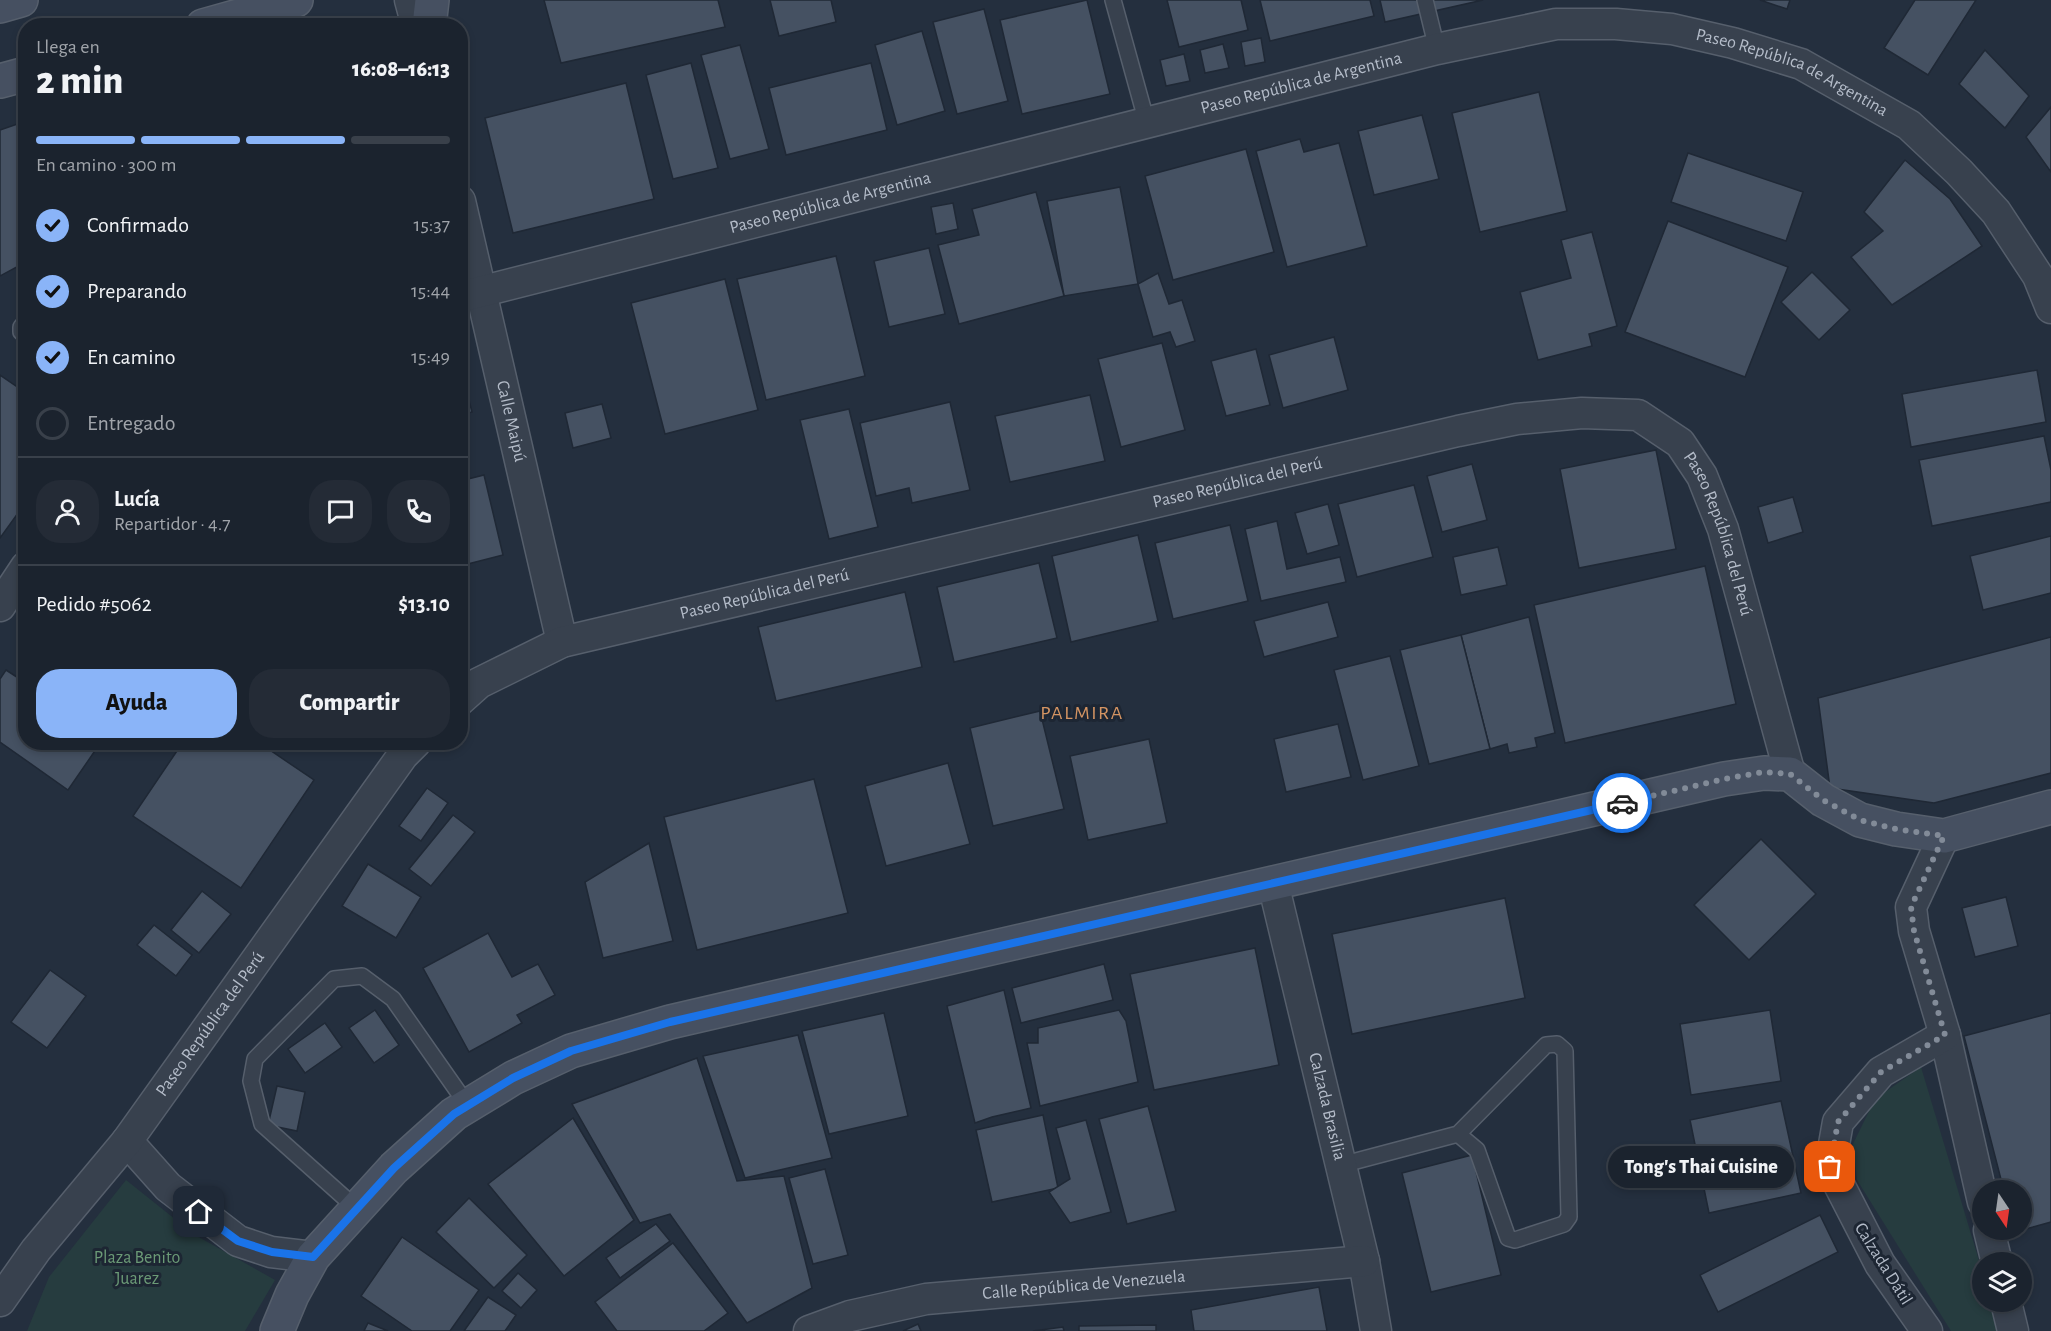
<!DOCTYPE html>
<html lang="es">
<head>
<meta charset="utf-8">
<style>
	:root { --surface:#1b232e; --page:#242b36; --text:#f1f3f6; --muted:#a0a4aa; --line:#39404a; --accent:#8ab4f8 }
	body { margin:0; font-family:"Alegreya Sans",sans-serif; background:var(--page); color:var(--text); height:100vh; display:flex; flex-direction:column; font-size:22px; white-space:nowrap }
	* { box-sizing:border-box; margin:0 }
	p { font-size:20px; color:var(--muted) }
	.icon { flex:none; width:33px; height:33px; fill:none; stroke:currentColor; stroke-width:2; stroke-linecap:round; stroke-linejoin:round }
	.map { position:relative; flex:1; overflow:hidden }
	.sheet { position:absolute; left:18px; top:18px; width:450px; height:732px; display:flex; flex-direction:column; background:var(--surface); border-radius:24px; box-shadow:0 3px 9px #0003,0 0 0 2px var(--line) }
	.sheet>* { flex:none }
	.needle { width:39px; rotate:167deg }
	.controls { position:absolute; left:1972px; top:1180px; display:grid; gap:12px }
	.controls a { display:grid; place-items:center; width:60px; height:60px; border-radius:50%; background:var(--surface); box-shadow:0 3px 9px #0003,0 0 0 2px var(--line); font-size:30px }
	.pin { position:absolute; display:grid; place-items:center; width:51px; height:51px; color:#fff; margin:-26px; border-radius:12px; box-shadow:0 3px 9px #0006 }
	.courier { position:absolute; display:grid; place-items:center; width:60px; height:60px; margin:-30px; border:4px solid #1a73e8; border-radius:50%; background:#fff; color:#222; box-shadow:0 2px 8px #0007 }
	.bubble { position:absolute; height:42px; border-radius:21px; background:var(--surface); box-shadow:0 3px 9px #0003,0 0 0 2px var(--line); font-size:20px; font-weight:800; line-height:42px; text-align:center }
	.headline em { font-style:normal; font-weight:800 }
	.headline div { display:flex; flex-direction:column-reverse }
	.headline { display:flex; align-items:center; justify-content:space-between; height:102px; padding:0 18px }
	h1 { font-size:39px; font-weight:800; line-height:45px }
	.bar { display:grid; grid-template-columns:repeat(4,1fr); gap:9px 6px; align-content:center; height:72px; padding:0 18px }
	.bar i { height:8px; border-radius:4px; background:var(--line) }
	.bar .on { background:var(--accent) }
	.bar p { grid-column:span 4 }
	.line { display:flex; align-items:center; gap:15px; padding:0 18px; border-top:2px solid var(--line) }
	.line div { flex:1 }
	.round { display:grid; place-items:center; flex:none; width:63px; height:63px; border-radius:24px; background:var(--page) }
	ol { padding:0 18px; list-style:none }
	li { display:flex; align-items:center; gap:18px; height:66px }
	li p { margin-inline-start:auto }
	li .icon { padding:6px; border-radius:50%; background:var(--accent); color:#111; stroke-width:4 }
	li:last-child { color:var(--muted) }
	li i { width:33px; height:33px; border:3px solid var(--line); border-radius:50% }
	.action { display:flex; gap:12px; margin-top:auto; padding:12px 18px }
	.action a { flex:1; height:69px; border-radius:24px; background:var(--accent); color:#111; font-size:24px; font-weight:800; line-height:69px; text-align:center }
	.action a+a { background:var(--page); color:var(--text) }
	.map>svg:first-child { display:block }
</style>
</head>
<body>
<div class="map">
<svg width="2051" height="1331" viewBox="0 0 2051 1331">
	<rect width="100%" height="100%" fill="#242f3e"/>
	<!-- green -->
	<g fill="#263c3f">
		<polygon points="1921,1067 1983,1274 1983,1302 1991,1302 1999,1331 1951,1331 1857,1180 1853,1144 1875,1099"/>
		<polygon points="126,1180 195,1235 275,1280 245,1331 27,1331 49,1277"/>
	</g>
	<!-- building -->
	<g fill="#455162" stroke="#1f2835" stroke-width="1.5">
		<polygon points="544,0 718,0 725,27 561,63"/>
		<polygon points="770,0 831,0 836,22 779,36"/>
		<polygon points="1087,0 1110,94 1022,114 1000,20"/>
		<polygon points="1167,0 1241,0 1248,30 1179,47"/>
		<polygon points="1260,0 1370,0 1374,16 1270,41"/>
		<polygon points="1380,0 1483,0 1385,22"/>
		<polygon points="1760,0 1790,0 1787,9"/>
		<polygon points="1915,0 1976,0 1928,75 1884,48"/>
		<polygon points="984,9 1008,101 957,114 933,22"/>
		<polygon points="922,31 945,111 897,125 875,45"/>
		<polygon points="1261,38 1265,62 1245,66 1241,42"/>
		<polygon points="1223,44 1229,68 1205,73 1200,50"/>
		<polygon points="740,45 769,149 730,159 701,55"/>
		<polygon points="1985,50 2029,96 2005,128 1959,84"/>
		<polygon points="1184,54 1190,81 1166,86 1160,60"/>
		<polygon points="691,63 718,168 673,179 646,75"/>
		<polygon points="871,63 887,130 786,155 769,88"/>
		<polygon points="626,83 654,199 513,233 485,118"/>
		<polygon points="1539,92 1567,211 1480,232 1452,113"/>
		<polygon points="2051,107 2051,172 2026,137"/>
		<polygon points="1422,115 1439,179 1374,195 1358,131"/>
		<polygon points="26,121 26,262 0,276 0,130"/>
		<polygon points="1300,139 1304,152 1339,143 1367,246 1287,267 1256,151"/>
		<polygon points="1246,149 1274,252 1173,280 1145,176"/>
		<polygon points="1688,153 1803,192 1786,241 1671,202"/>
		<polygon points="1905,160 1950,199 1982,246 1892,305 1851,257 1883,231 1864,212"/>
		<polygon points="1120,187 1138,284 1064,296 1047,201"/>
		<polygon points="1036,192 1064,296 959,324 938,245 979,235 972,209"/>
		<polygon points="953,203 958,229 936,234 931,207"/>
		<polygon points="1668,221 1788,267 1745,377 1625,332"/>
		<polygon points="1592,232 1617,326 1589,334 1592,346 1538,360 1520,292 1571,278 1561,240"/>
		<polygon points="929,248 945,314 889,327 874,261"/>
		<polygon points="836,256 865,376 766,400 737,279"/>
		<polygon points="1812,272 1850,310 1819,340 1781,302"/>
		<polygon points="1158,273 1169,304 1182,300 1195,341 1176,347 1170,332 1153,337 1138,284"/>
		<polygon points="725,279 758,410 665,434 631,303"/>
		<polygon points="1334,337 1348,390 1283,408 1269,355"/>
		<polygon points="1162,343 1185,430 1121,447 1098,359"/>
		<polygon points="1256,349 1270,405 1226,416 1211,361"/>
		<polygon points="460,366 472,412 460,415"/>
		<polygon points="2037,370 2046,422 1911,447 1902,394"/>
		<polygon points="0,375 26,393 26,482 21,488 26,491 26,502 0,538"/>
		<polygon points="1090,395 1105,461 1010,482 995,416"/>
		<polygon points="950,402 970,490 912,503 909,488 876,496 860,423"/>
		<polygon points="602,404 611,438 573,448 565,413"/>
		<polygon points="849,409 878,527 829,539 800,420"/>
		<polygon points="2044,436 2051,470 2051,502 1932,526 1919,460"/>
		<polygon points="1656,450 1676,549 1579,568 1560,469"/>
		<polygon points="1472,464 1487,520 1442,532 1427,476"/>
		<polygon points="484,475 503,555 460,566 460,481"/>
		<polygon points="1414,485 1433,557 1357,577 1338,504"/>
		<polygon points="1793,497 1803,532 1768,543 1758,507"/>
		<polygon points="1328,504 1339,545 1307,554 1295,513"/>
		<polygon points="1277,521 1287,569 1340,557 1346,582 1261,601 1245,529"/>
		<polygon points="1230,525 1248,601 1173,619 1155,543"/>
		<polygon points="1138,535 1158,621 1071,642 1052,556"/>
		<polygon points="2051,536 2051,593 1983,610 1970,556"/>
		<polygon points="1498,547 1507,585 1461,595 1453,557"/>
		<polygon points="1039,563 1057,638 954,662 937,587"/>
		<polygon points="1705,566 1736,704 1565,743 1534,605"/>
		<polygon points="905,592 922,667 776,701 758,627"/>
		<polygon points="1328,602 1338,637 1264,657 1254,621"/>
		<polygon points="1529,617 1555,733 1535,738 1537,747 1509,753 1507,744 1490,749 1461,635"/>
		<polygon points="1461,635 1490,749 1429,764 1400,650"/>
		<polygon points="2051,637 2051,773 1934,803 1830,788 1818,698"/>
		<polygon points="1390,656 1419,766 1363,780 1334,670"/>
		<polygon points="6,670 26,683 26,742 101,742 68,790 0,742 0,679"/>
		<polygon points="1040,711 1064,809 993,826 970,728"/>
		<polygon points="1338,724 1351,777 1286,792 1274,739"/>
		<polygon points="1149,739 1167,823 1088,840 1070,756"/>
		<polygon points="183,742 258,742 314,780 241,888 133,816"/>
		<polygon points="948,763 970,844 886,866 865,786"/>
		<polygon points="814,779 848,913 697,950 664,817"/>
		<polygon points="427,788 448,803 421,841 399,826"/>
		<polygon points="453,815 475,832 431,886 409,869"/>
		<polygon points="1761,839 1816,894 1749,960 1694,905"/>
		<polygon points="649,843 673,941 603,958 585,882"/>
		<polygon points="368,864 421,897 396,938 342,906"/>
		<polygon points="202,891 231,914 199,953 171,930"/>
		<polygon points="2006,897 2018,946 1975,957 1962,908"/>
		<polygon points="1505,898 1525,998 1352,1034 1332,934"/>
		<polygon points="154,925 192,955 176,976 137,945"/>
		<polygon points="488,933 512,977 538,964 555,995 517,1015 522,1023 469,1052 423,968"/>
		<polygon points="1255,948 1279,1065 1154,1090 1130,974"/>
		<polygon points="1104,964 1113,1000 1021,1023 1012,988"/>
		<polygon points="50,970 86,996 47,1048 11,1022"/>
		<polygon points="1004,990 1031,1108 992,1117 975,1123 947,1006"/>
		<polygon points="375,1010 399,1045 374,1063 349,1028"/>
		<polygon points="1119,1010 1126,1021 1138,1082 1040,1106 1027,1043 1038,1043 1038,1028"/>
		<polygon points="1770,1010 1781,1081 1691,1095 1680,1024"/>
		<polygon points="884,1013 908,1116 829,1134 802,1031"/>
		<polygon points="2051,1013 2051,1222 2022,1230 2022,1191 2004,1191 1964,1036"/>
		<polygon points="325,1023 342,1047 305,1073 288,1049"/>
		<polygon points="798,1035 832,1158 745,1178 703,1056"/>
		<polygon points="697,1058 737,1181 784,1176 812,1288 747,1323 670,1214 640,1223 572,1104"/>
		<polygon points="277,1086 305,1092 297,1131 268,1125"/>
		<polygon points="1781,1101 1801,1193 1709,1213 1690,1120"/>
		<polygon points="1148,1106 1176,1211 1127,1224 1099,1119"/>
		<polygon points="1043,1115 1058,1188 992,1202 976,1130"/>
		<polygon points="573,1118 634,1220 564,1276 488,1184"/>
		<polygon points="1086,1120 1111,1212 1070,1223 1049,1192 1070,1179 1056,1128"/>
		<polygon points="1472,1155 1501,1275 1431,1292 1402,1173"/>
		<polygon points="825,1169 848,1255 813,1264 789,1178"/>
		<polygon points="469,1198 527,1255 494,1288 436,1232"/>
		<polygon points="1820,1215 1838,1252 1718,1312 1700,1275"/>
		<polygon points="656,1224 670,1241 620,1278 606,1258"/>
		<polygon points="402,1237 479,1290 450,1331 412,1331 361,1296"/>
		<polygon points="673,1243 728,1313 704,1331 617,1331 595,1302"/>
		<polygon points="518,1273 537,1290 521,1308 502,1291"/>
		<polygon points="1319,1287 1327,1331 1194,1331 1191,1310"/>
		<polygon points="488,1297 516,1315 505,1331 464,1331"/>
		<polygon points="368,1323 388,1331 364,1331"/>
		<polygon points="918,1324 921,1331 903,1331"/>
		<polygon points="1156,1325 1156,1331 1079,1331 1079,1326"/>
		<polygon points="1063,1327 1064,1331 1033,1331"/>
	</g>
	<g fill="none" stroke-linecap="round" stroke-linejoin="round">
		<!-- lane casing -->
		<g stroke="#565f6c" stroke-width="18">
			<g id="lane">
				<polyline points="1113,0 1147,123"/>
				<polyline points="1425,0 1437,49"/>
				<polyline points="26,321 21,327 21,332 26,336"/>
				<polyline points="1341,1165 1458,1134 1546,1045 1557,1044 1565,1051 1569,1217 1564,1224 1515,1240 1508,1238 1477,1150 1458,1134"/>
				<polyline points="356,1208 262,1124 251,1081 255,1059 334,979 362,976 393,999 468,1106"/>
			</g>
		</g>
		<!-- street casing -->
		<g stroke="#565f6c" stroke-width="33">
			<g id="street">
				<polyline points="410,0 417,26"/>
				<path id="s1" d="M460,201L562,642"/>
				<path id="s2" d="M460,297L1437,49L1556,24H1616L1672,29L1733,43L1801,64L1909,125L1959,172L1996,212L2038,276L2051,308"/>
				<polyline points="0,606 26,567"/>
				<path id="s3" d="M460,700L479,683L562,642L1458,431L1517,419L1582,413L1638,415L1680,443L1702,476L1723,529L1790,774"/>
				<polyline points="1944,836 1911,907 1914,931 1945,1035 1983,1202"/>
				<path id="s4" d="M1273,883L1364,1261L1376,1331"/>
				<polyline points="127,1141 168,1187 238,1241 271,1252 313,1257"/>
				<polyline points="1989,1230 1997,1263"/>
				<path id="s5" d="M0,1301L36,1250L127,1141L403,755L416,742"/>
				<polyline points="2006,1302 2013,1331"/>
				<path id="s6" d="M809,1331L850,1316L926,1299L1364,1261"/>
				<polyline points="1927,1331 1880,1264 1830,1167 1838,1122 1881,1072 1945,1035"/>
			</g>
		</g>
		<!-- secondary casing -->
		<g stroke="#565f6c" stroke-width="36">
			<g id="secondary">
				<polyline points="0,6 21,0"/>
				<polyline points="203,26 296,0"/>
				<polyline points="429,26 432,0"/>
				<polyline points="0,81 26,74"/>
				<polyline points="277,1331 292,1295 313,1257 394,1168 454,1114 513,1078 571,1051 670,1022 1724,779 1764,773 1790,774 1823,800 1860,820 1896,829 1944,836 2051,807"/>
			</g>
		</g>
		<!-- lane -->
		<use href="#lane" stroke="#38414e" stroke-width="15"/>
		<!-- street -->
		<use href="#street" stroke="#38414e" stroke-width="30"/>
		<!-- secondary -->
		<use href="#secondary" stroke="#465061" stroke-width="33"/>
	</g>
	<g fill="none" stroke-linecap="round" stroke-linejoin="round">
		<!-- done -->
		<polyline stroke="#828b98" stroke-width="6" stroke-dasharray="0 10.8" points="1622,803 1724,779 1764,772 1790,774 1823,800 1860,820 1896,829 1944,836 1911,907 1914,931 1945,1035 1881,1072 1838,1122 1830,1167"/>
		<!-- route -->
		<polyline stroke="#1a73e8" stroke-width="8" points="199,1212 238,1241 272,1252 313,1257 394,1168 454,1114 513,1078 571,1051 670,1022 1622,803"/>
	</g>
	<g text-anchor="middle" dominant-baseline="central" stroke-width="6" stroke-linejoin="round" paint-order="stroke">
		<!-- street labels -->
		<g font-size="18" fill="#b4bcc9" stroke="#1d2633">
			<text stroke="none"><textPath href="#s2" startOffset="1374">Paseo República de Argentina</textPath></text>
			<text stroke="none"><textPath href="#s2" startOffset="868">Paseo República de Argentina</textPath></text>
			<text stroke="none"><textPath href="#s2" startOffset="382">Paseo República de Argentina</textPath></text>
			<text stroke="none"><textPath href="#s1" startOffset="226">Calle Maipú</textPath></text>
			<text stroke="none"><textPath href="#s3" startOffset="812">Paseo República del Perú</textPath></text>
			<text stroke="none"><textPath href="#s3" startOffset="1370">Paseo República del Perú</textPath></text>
			<text stroke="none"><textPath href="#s3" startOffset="326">Paseo República del Perú</textPath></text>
			<text stroke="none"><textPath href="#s5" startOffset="348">Paseo República del Perú</textPath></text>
			<text stroke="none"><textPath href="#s4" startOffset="230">Calzada Brasilia</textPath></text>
			<text transform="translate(1883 1264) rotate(58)">Calzada Dátil</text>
			<text stroke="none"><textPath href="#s6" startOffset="280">Calle República de Venezuela</textPath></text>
		</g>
		<!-- park labels -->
		<g font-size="18" fill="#6b9a76" stroke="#1d2633">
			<text x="137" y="1258">Plaza Benito<tspan x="137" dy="21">Juarez</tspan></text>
		</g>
		<!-- neighbourhood labels -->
		<g font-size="20" letter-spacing="1.5" fill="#d59563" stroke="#1d2633">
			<text x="1082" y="713">PALMIRA</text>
		</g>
	</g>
</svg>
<div class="controls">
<a><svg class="needle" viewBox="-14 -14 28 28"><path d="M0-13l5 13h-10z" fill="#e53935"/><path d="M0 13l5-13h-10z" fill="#a0a4aa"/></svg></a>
<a><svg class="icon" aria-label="layers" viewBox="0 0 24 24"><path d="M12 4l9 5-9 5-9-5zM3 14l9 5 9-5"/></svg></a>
</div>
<div class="pin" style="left:1830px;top:1167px;background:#ea580c"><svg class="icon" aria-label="bag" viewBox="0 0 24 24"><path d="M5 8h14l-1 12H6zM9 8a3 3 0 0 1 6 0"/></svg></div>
<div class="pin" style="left:199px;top:1212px;background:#1f2937"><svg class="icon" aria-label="home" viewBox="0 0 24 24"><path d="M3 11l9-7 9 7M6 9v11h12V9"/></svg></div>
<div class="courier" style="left:1622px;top:803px"><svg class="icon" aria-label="car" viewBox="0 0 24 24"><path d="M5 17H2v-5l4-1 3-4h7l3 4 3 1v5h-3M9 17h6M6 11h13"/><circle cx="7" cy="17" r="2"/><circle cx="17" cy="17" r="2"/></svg></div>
<div class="bubble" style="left:1608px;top:1146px;width:186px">Tong's Thai Cuisine</div>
<section class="sheet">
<div class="headline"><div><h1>2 min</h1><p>Llega en</p></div><em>16:08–16:13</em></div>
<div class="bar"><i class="on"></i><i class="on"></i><i class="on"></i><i></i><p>En camino · 300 m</p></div>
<ol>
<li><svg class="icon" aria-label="check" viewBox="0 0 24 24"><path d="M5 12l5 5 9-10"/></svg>Confirmado<p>15:37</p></li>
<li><svg class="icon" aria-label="check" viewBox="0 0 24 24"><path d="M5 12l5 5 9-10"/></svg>Preparando<p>15:44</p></li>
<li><svg class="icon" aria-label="check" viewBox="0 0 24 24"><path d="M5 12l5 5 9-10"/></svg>En camino<p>15:49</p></li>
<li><i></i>Entregado</li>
</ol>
<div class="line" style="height:108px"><a class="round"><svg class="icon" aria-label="person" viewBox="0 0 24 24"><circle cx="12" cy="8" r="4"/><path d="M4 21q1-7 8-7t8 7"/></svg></a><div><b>Lucía</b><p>Repartidor · 4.7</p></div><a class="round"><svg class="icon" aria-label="chat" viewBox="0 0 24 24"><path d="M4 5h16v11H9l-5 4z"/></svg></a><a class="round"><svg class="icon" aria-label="phone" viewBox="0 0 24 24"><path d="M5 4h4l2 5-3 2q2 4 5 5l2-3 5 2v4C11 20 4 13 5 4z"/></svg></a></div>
<div class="line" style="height:78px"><div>Pedido #5062</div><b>$13.10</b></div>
<div class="action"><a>Ayuda</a><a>Compartir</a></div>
</section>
</div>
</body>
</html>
